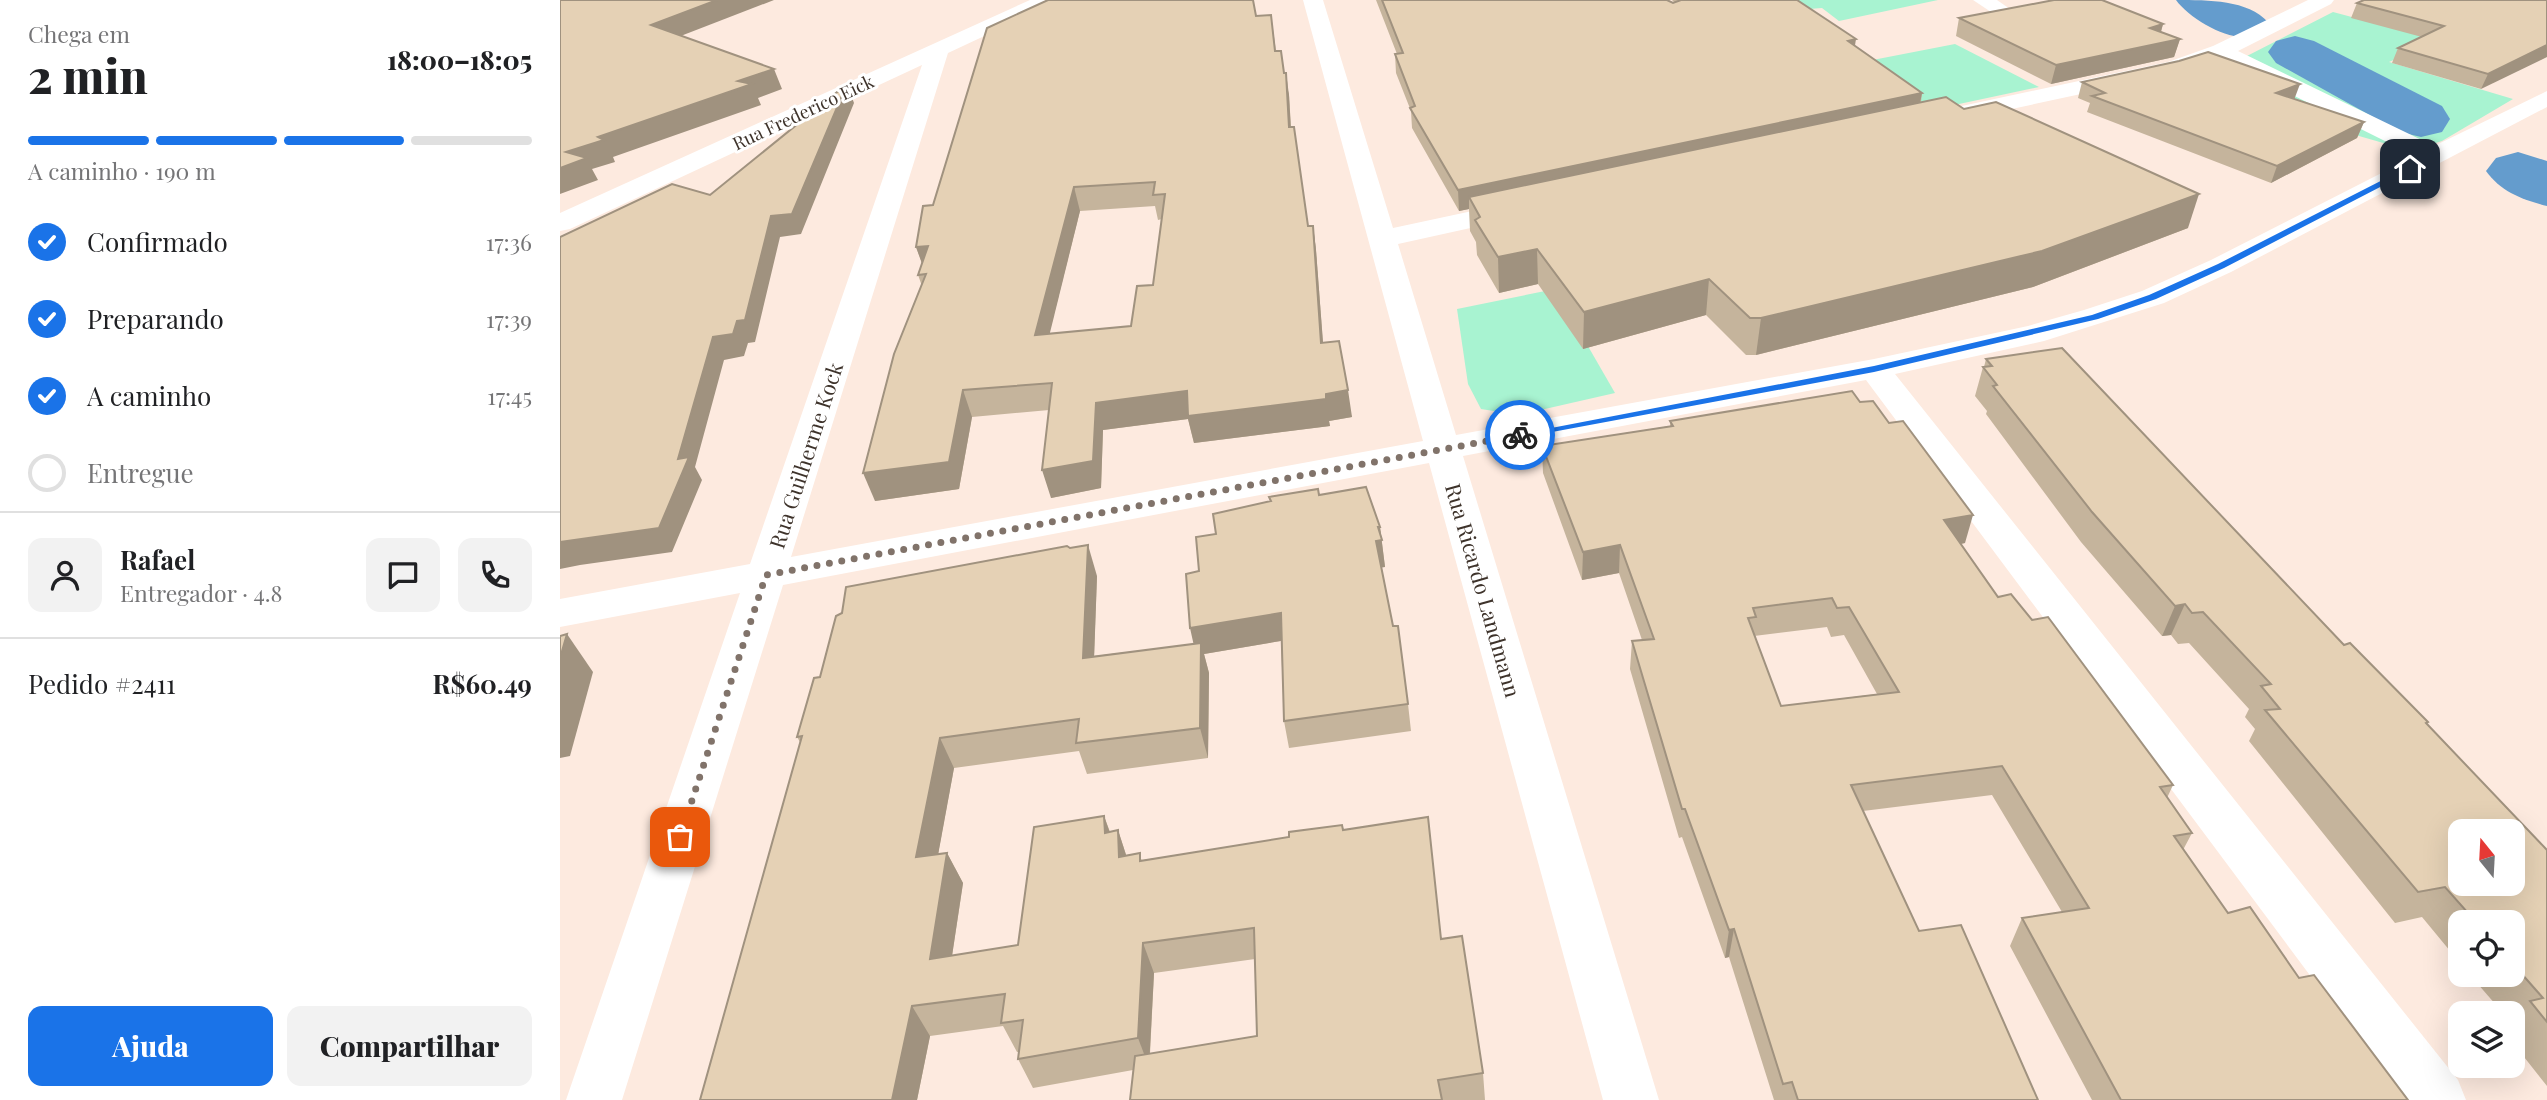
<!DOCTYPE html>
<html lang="pt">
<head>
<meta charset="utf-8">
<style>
	:root { --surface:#fff; --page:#f2f2f2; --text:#202124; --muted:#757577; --line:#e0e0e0; --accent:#1a73e8 }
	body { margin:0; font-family:"Playfair Display",serif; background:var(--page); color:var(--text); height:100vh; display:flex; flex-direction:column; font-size:26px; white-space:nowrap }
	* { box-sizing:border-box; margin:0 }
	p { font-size:23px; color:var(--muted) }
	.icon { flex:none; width:38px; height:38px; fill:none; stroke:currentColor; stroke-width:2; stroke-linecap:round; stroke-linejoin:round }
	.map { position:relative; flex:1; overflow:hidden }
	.sheet { display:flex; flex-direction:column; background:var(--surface); width:560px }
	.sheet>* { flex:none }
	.needle { width:46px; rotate:342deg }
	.controls { position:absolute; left:1888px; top:819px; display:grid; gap:14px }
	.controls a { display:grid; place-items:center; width:77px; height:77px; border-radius:14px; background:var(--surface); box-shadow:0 7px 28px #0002; font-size:35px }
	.pin { position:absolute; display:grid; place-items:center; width:60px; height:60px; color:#fff; margin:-30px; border-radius:14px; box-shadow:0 4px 10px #0006 }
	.courier { position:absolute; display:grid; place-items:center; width:70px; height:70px; margin:-35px; border:5px solid #1a73e8; border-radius:50%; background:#fff; color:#222; box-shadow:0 2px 9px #0007 }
	.headline em { font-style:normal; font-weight:800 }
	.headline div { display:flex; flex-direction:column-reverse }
	.headline { display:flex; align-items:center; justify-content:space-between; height:119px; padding:0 28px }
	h1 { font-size:46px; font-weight:800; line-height:52px }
	.bar { display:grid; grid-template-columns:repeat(4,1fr); gap:10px 7px; align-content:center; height:84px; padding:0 28px }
	.bar i { height:9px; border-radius:5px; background:var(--line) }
	.bar .current { background:var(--accent) }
	.bar p { grid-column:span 4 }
	.line { display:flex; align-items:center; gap:18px; padding:0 28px; border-top:2px solid var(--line) }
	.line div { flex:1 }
	.round { display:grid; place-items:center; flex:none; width:74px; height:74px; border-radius:14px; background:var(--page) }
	ol { padding:0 28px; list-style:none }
	li { display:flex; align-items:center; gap:21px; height:77px }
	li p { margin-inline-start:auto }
	li .icon { padding:7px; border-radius:50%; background:var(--accent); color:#fff; stroke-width:4 }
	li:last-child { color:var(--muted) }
	li i { width:38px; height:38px; border:4px solid var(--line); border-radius:50% }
	.cta { display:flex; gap:14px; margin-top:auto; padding:14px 28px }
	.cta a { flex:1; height:80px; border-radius:14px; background:var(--accent); color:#fff; font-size:28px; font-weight:800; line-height:80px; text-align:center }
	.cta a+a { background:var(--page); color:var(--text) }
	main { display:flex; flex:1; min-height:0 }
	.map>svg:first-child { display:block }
</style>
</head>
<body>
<main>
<section class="sheet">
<div class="headline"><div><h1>2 min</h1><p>Chega em</p></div><em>18:00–18:05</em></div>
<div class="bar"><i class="current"></i><i class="current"></i><i class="current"></i><i></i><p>A caminho · 190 m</p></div>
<ol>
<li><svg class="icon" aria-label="check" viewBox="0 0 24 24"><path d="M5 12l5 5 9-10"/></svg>Confirmado<p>17:36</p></li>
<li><svg class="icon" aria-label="check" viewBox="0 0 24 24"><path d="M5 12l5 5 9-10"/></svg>Preparando<p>17:39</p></li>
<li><svg class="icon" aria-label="check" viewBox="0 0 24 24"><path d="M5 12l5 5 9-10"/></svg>A caminho<p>17:45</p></li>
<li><i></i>Entregue</li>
</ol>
<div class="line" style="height:126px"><a class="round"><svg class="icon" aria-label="person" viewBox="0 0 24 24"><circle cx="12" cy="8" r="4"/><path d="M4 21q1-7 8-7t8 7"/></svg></a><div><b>Rafael</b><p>Entregador · 4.8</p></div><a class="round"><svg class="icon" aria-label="chat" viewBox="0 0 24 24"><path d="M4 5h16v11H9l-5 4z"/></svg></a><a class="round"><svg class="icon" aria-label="phone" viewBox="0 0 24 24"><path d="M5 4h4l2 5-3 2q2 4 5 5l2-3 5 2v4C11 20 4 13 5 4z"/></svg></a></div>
<div class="line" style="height:91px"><div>Pedido #2411</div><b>R$60.49</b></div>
<div class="cta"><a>Ajuda</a><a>Compartilhar</a></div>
</section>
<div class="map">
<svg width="1987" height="1100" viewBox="0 0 1987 1100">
	<rect width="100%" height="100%" fill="#fdeadf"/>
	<!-- green -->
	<g fill="#a8f3d1">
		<polygon points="1238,0 1378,0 1279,21 1262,8 1249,9"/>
		<polygon points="1773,12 1878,40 1829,62 1953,99 1882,141 1851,151 1747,121 1652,67 1685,57"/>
		<polygon points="1395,44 1479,87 1371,110 1292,64"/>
		<polygon points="995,289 1055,393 959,415 921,409 908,384 897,309"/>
	</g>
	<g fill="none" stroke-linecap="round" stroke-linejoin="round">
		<!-- river -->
		<g fill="#649ccd" fill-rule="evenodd">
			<path d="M1616,0C1649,0 1688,0 1708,22L1701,33C1696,34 1690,37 1684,37C1663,38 1628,17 1616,0Z"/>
			<polygon points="1735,36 1754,41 1882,106 1890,119 1882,132 1861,137 1840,132 1716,63 1708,52 1716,41"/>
			<path d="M1958,152L1987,161V206C1963,200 1941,192 1926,171L1936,158Z"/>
		</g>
		<!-- minor -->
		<g fill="#fff" fill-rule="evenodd">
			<polygon points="470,0 496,0 493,4 388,53 231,557 863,441 743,0 763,0 833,228 959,201 969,203 973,209 969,215 838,244 896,435 1314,359 1468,326 1524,310 1582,291 1651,260 1855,156 1660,59 1614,74 1391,122 1383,120 1379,115 1383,110 1608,62 1653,46 1748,0 1774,0 1771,4 1678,51 1874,146 1987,91 1987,107 1671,272 1604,303 1484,341 1335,374 1898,1080 1906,1100 1843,1100 1306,380 903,456 1099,1100 1043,1100 869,463 223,585 62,1100 6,1100 180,593 0,627 0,599 190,564 362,65 10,229 0,231 0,213"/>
			<polygon points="1413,0 1437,0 1460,16 1457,20 1443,20"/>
		</g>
	</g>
	<!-- wall -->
	<g fill="#c5b49c" fill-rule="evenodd">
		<polygon points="816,0 1107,0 1113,3 1114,2 1112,0 1237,0 1295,46 1362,93 1361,102 1404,109 1628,228 1473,287 1196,355 1186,355 1146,315 1023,349 978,284 939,293 917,255 916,242 910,231 909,209 899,211 852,128 851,111 836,73 835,54 837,54"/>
		<polygon points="1987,0 1921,89 1832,63 1838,48 1862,37 1791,18 1797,3"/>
		<path d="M711,15L716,51L724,73L729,95L731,127L748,226H753L756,250L763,343L792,417L769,421L770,426L634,443L628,419L543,430L541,488L491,498L489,410L412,417L399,489L315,501L362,286L358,275L362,263L356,247L373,205L696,16ZM595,206L598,220L602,219L593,285L571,326L489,334L520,211Z"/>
		<polygon points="1399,18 1603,24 1601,32 1620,39 1614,57 1491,84 1396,36"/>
		<polygon points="1522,82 1734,99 1804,122 1797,138 1711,183 1527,112 1530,103 1518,98"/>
		<polygon points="1426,359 1784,645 1868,722 1867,724 1987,850 1987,1086 1953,1043 1953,1013 1943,1013 1910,975 1953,975 1953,922 1900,922 1900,963 1862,917 1835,923 1689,741 1695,729 1685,717 1689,709 1629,643 1618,644 1611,635 1602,636 1521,542 1426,414 1427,411 1415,396 1423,367 1424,367"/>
		<path d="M1300,402L1405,543L1401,544L1438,597L1613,785L1607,798L1632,833L1623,850L1668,913L1739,978L1848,1100H1532L1450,946L1462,918L1502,912L1432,795L1303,811L1359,931L1478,1100H1214L1169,957L1165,958L1122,837L1119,838L1070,669L1072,641L1082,640L1059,573L1022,580L983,473L982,446L1110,426V421ZM1267,627L1271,637L1284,635L1317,694L1221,706L1194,636Z"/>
		<path d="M759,495L820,527L825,567H821L848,704L851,731L729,748L724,721L721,641L644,654L649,673L648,758L527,774L519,751L394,768L378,854L387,853L403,883L392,956L458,945L544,816L550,832L558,830L566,855L583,860L783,830L881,939L923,1073L925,1100H570L573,1070L473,1088L458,1059L459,1052H457L443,1026L370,1036L357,1100L240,742L237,737L260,677L282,613L537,576L534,656L634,644L639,571L656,534L710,501L709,497ZM695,959L697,1036L590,1054L594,973Z"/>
	</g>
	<!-- shaded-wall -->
	<g fill="#a0927f">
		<polygon points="157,0 214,0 100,44 91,25"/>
		<polygon points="1603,24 1598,42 1620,39 1614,57 1491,84 1496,65 1590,28"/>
		<polygon points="1296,39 1293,58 1288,41"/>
		<polygon points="1987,45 1987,57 1921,89 1928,74"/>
		<polygon points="214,69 222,89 198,98 201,105 53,157 55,162 32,169 38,180 0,194 0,168 6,152 38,137 178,81"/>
		<polygon points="726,73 729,95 732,150 729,127"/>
		<polygon points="287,84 294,103 241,234 220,237 195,342 188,343 184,356 164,360 135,467 142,480 112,552 20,565 0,569 0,542 118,459 153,337 211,216"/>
		<polygon points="1740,84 1734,100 1716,93"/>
		<polygon points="1362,93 1358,113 909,197 909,209 899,211 898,190"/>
		<polygon points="1804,122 1797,138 1711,183 1717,166"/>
		<polygon points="514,187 520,211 483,361 475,335"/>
		<polygon points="1639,194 1628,228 1473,287 1196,355 1201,318"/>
		<polygon points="753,226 756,250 765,369 761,343"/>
		<polygon points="368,246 365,272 356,247"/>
		<polygon points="977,249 978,284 939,293 938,257"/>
		<polygon points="1149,279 1146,315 1023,349 1024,312"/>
		<polygon points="403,390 412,417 399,489 315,501 303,473"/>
		<polygon points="788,390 792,417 769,421 770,426 634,443 628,419 543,430 541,488 491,498 482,470 536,403 627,391 766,394"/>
		<polygon points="1413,515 1405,543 1377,548 1384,520"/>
		<polygon points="818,527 820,527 825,567 819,568 816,541"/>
		<polygon points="528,545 537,576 533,688 523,658"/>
		<polygon points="1060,545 1059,573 1022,580 1023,552"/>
		<polygon points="1625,604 1611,635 1602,636 1615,606"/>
		<polygon points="721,613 726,640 644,654 649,673 648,758 640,728 636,655 630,628"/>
		<polygon points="7,634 33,672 10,756 0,758 0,658"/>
		<polygon points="380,738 394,768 372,888 356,857"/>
		<polygon points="544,816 555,847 545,833"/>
		<polygon points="558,830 568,861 559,857"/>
		<polygon points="387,853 403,883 387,989 370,959"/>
		<polygon points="1174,929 1169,957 1165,958 1169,930"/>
		<polygon points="583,943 594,973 589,1067 578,1038"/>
		<polygon points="352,1006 370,1036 357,1100 332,1100"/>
	</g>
	<!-- building -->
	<g fill="#e5d1b5" stroke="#a0927f" stroke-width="2" fill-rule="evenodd">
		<polygon points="0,0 157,0 91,25 214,69 178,81 192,84 38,137 44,140 6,152 27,158 0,168"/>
		<path d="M488,0H693L696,16L711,15L715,51H721L724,73H726L729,127H734L748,226H753L761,343L779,341L788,390L766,394V399L628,416L627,391L536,403L533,461L482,470L492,383L403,390L389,462L303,473L334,354L366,274L358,275L368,246L356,247L363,206L373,205L427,28ZM595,182L593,195L605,194L593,285L577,286L571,326L475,335L514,187Z"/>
		<polygon points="822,0 1107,0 1113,3 1121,0 1237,0 1296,39 1288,41 1362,93 898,190 850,108 855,106 835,54 843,53"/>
		<polygon points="1494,0 1542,0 1603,24 1590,28 1620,39 1496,65 1399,18"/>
		<polygon points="1804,0 1987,0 1987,45 1928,74 1838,48 1884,26 1797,3"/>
		<polygon points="1648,52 1740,84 1716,93 1804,122 1717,166 1532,96 1545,93 1522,82 1619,61"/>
		<polygon points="287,84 232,214 211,216 185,320 177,321 173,334 153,337 118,459 129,457 99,528 0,542 0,237 112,184 150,195"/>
		<polygon points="1386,97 1404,109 1436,102 1639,194 1482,251 1201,318 1190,318 1149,279 1024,312 977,249 938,257 915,220 920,217 909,197"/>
		<path d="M1502,348L1784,645L1790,643L1868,722L1866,723L1987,850V1022L1970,1001L1983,998L1953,964V922H1916L1885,887L1858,892L1705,710L1720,709L1701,686L1711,684L1643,612L1632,613L1625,604L1615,606L1532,512L1433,386L1437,385L1423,367L1432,366L1426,359ZM1900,831H1953V884H1900Z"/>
		<path d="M1292,391L1300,402L1313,401L1329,423L1343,421L1413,515L1384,520L1438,597L1451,594L1472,620L1488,617L1613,785L1600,787L1632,833L1614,836L1668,913L1690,907L1739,978L1754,975L1848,1100H1561L1462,918L1529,908L1442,766L1291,785L1359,931L1401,925L1478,1100H1238L1232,1082L1223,1084L1174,929L1169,930L1125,809H1122L1072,641L1094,639L1060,545L1023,552L982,446L1113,426L1110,421ZM1272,598L1277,608L1289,607L1339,692L1221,706L1188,618L1196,617L1193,608Z"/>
		<polygon points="806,487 820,527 818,527 822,540 816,541 833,626 838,626 848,704 724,721 721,613 630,628 626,574 639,571 636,537 656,534 653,514 711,501 709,497 758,489 759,495"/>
		<polygon points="528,545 523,658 641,643 640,728 516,743 519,719 380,738 356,857 387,853 370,959 458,945 474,827 544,816 545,833 558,830 559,857 580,853 580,861 729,837 729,832 782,825 783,830 868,817 881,939 902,936 923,1073 878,1080 882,1100 570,1100 575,1056 697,1036 694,928 583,943 578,1038 458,1059 463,1020 441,1023 445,994 352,1006 332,1100 140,1100 242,736 237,737 254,678 260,677 276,616 282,613 286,587 507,546 510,548"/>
		<polygon points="7,634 0,658 0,636"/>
	</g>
	<!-- route -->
	<polygon fill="#1a73e8" points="1850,166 1853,170 1664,268 1596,299 1538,319 1314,372 960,438 955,435 1314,366 1532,315 1589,295 1658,264"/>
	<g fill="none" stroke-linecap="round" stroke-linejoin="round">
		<!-- done -->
		<polyline stroke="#81736a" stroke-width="7" stroke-dasharray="0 12.6" points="120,837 206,575 960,435"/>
	</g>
	<g text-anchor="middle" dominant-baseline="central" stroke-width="6" stroke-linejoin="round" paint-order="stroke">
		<!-- far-street labels -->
		<g font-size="18" fill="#3e332b" stroke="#fff">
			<text transform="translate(243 112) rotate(-25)">Rua Frederico Eick</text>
		</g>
		<!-- street labels -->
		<g font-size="21" fill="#3e332b" stroke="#fff">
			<text transform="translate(245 455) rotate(-72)">Rua Guilherme Kock</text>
			<text transform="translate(924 590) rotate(74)">Rua Ricardo Landmann</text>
		</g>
	</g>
</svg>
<div class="controls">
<a><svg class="needle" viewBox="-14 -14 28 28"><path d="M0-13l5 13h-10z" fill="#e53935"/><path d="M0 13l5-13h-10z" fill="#757577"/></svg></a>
<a><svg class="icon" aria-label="locate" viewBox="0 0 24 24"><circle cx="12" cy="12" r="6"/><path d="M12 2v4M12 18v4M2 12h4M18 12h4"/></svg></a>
<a><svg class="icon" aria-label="layers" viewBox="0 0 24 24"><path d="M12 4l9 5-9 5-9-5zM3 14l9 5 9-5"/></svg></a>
</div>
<div class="pin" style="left:120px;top:837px;background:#ea580c"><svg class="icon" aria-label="bag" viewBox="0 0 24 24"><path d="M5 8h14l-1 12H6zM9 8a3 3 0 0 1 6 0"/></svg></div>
<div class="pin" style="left:1850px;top:169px;background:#1f2937"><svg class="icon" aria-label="home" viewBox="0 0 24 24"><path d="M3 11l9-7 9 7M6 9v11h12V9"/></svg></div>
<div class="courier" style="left:960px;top:435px"><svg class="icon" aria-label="bike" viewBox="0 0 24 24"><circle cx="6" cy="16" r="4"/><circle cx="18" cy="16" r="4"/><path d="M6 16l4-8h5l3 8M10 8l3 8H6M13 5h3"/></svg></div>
</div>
</main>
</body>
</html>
